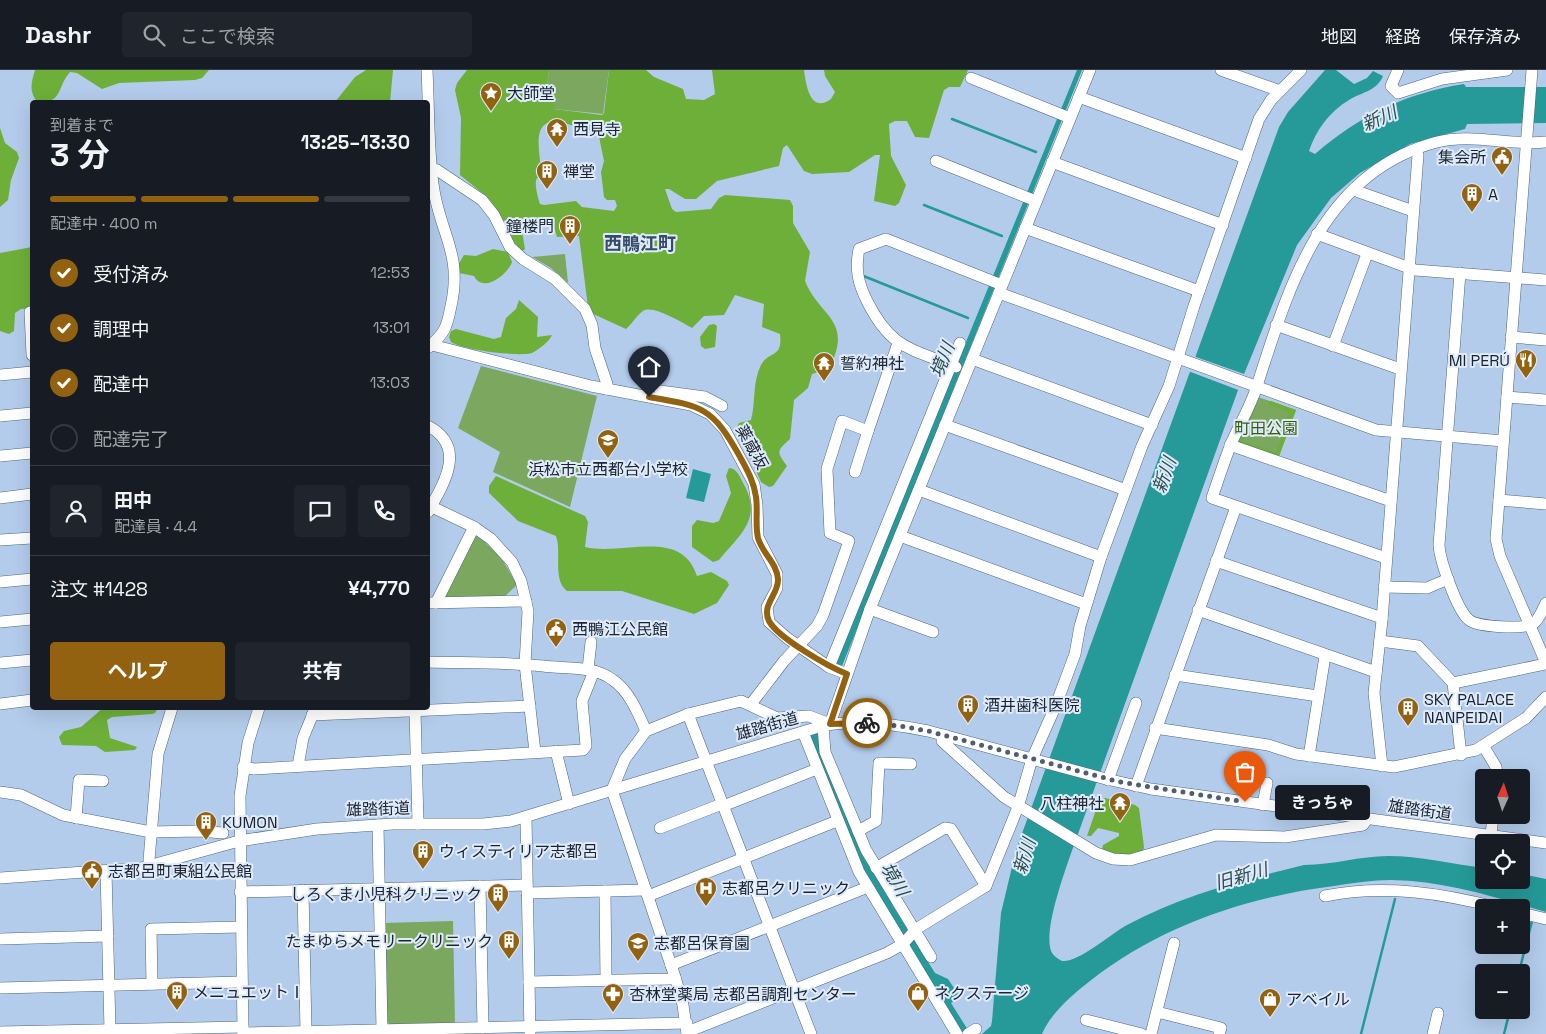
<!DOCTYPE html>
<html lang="ja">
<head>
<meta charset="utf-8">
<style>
	:root { --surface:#171b24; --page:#20242c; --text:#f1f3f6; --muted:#9ea1a6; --line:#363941; --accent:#926211 }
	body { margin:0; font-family:"Space Grotesk","Noto Sans JP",sans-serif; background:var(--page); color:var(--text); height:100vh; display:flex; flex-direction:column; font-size:19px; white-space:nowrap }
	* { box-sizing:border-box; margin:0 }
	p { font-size:16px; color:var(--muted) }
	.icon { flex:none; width:28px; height:28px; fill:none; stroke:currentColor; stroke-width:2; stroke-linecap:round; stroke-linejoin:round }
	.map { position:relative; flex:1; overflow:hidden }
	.sheet { position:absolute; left:30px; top:30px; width:400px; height:610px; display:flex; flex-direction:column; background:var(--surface); border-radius:5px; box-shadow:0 5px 20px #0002 }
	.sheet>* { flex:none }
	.needle { width:32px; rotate:3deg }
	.buttons { position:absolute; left:1475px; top:699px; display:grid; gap:10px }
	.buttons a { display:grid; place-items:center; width:55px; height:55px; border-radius:5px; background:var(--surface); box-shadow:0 5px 20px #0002; font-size:25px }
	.pin { position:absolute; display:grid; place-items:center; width:42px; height:42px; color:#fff; margin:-51px -21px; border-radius:50% 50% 50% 0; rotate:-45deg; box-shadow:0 0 5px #0007 }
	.pin .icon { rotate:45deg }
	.courier { position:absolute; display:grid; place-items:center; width:50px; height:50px; margin:-25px; border:4px solid #926211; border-radius:50%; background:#fff; color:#222; box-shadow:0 1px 6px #0007 }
	.bubble { position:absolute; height:35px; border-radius:5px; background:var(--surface); box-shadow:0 5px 20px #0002; font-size:16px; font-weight:700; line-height:35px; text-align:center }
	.overview em { font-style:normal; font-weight:700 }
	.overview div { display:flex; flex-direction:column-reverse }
	.overview { display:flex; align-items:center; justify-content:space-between; height:85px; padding:0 20px }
	h1 { font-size:32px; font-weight:700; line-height:38px }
	.bar { display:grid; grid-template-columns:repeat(4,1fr); gap:8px 5px; align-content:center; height:60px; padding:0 20px }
	.bar i { height:6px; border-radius:4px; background:var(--line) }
	.bar .selected { background:var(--accent) }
	.bar p { grid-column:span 4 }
	.line { display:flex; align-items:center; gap:12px; padding:0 20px; border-top:1px solid var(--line) }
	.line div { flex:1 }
	.round { display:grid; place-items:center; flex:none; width:52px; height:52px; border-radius:5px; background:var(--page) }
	ol { padding:0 20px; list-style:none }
	li { display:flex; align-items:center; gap:15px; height:55px }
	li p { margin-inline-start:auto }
	li .icon { padding:5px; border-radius:50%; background:var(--accent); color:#fff; stroke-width:4 }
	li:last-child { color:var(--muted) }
	li i { width:28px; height:28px; border:2px solid var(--line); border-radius:50% }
	.action { display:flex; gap:10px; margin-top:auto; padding:10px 20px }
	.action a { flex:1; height:58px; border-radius:5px; background:var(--accent); color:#fff; font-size:20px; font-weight:700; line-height:58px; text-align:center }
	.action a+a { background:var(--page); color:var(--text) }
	header { display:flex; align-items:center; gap:30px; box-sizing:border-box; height:70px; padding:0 25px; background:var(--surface); border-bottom:1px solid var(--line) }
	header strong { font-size:24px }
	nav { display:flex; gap:28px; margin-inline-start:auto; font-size:18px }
	.search { width:350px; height:45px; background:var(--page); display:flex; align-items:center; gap:12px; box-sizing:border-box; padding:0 18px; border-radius:5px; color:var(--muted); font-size:19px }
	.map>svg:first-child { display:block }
</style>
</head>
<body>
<header>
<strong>Dashr</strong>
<div class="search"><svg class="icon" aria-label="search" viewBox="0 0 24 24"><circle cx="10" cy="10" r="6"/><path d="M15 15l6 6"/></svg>ここで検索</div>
<nav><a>地図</a><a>経路</a><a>保存済み</a></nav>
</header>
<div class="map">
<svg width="1546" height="964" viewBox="0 0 1546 964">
	<rect width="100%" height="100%" fill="#b3cceb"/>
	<!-- green -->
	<g fill="#7ca75f">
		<polygon points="549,0 609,0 603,44 554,39 554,29 546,24"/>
		<polygon points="565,184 568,213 551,198 532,187"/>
		<polygon points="481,296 597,326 570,437 493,402 500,382 458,358"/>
		<polygon points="1258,327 1296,340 1278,389 1238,375"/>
		<polygon points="477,465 501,487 517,515 504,527 446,528 443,525 474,466"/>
		<polygon points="453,851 455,955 392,956 385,950 384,853"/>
	</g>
	<!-- forest -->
	<g fill="#6eaf39" fill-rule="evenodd">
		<path d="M35,0H209L202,8L195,10L119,13L102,19L77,3L70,2C56,18 64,33 37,32C29,21 31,13 35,0Z"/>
		<polygon points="366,0 393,0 390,32 335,32 355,7"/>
		<path d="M467,0H549L546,24L554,27V39L602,45L604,43L609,0H646L654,7L683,19L686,29L704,30L715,24L712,0H804C806,15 810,44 831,29L835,22L825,6L824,0H968L960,17H949L944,20L929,68L915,67L907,51H895L889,54L891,86L906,115L899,133L895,136L874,131L880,85H875L849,102L812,104L804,101L787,75L783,78L779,96L717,111L696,129H685L669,119H665L672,139L676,142L711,139L719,128L725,125L790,130L793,136V153L810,182L805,211C820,248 854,249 829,299L812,304L808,318L794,330L790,369C777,381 776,381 787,396L773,416L769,417L761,412L737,357L739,353L751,350C756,332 752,313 761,295C769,280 783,289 780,264L762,257L764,234L735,225L724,245L704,246L692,258C683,253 652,234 643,241C636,246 632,254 626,259L591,243L588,237L579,166L557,167L554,157L551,155L525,158L522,161L525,179L522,181C512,172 510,166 509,152L503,150L486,126L460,105L461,48L455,20L457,13ZM556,51L598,62L604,91L601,102L604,127L607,130H615L617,136L614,141L582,137L576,131L544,135L540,134C538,128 535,117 536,111C537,106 539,109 540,104C543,88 528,52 556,51Z"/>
		<polygon points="0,58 5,73 17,82 19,88 11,110 8,130 0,137"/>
		<polygon points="32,177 32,238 21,239 15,243 14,261 9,264 0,261 0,183"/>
		<path d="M493,179L508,182L512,192C508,204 483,224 474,206L459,203L458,195L464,185L476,186Z"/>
		<path d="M519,230L538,247L537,267L552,265C550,271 538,280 532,283C519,287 463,280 451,272L449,267L451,261L456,259L494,269L501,267L506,248L516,239Z"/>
		<polygon points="714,254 717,256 715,277 705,279 701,276 700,267 709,255"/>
		<polygon points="1271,331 1296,340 1278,389 1238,375 1236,370 1253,337 1254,340 1242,371 1276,382 1283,362 1274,354 1286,354 1289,344 1286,341 1269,335 1268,332"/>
		<path d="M729,398C737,399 739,405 742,411C764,448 741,463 719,490L713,492L692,477V456L697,450L713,453L719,451L731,423L726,406Z"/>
		<path d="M496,406L585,446L588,452L585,477C624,486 681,457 697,506L711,502L727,511L729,515L717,533L694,544L622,521H567C552,510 562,482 556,466L518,451L489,423V416Z"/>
		<polygon points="103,638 158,638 155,643 152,644 112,647 107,650 110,668 137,677 135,680 105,682 96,676 62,675 59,667 64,661 81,657"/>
		<polygon points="1105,728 1135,735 1139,738 1144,777 1143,782 1119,786 1102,780 1103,775 1119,766 1119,763 1098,758 1091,766 1087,766 1099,731"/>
	</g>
	<!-- water -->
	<g fill="#259a98">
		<polygon points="1077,0 1082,0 842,596 835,593"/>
		<path d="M1325,0H1336L1354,14L1367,8L1373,1L1383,6C1377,21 1362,22 1349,30C1330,41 1316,60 1309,81L1315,84C1359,46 1406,23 1464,14L1466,17H1546V53L1467,54L1465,59L1410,74L1360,103L1331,128L1297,175L1242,309L1069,789C1062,810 1046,855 1050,877C1051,884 1056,888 1062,891C1078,893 1109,865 1127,855C1183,825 1242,810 1304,795C1333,795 1360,786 1388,786C1420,786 1452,794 1484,798V810H1521V804L1546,809V842C1495,827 1445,811 1391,810C1372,810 1353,813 1334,816C1246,827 1160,856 1090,911C1072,925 1051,943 1042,964H982L991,956L992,951L1001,843L1016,780L1279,57L1288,42Z"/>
		<polygon points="693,399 711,404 704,432 686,428"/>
		<polygon points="820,662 893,836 935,903 948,909 960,927 951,933 968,960 979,964 962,964 861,801 810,675 810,665"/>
	</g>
	<!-- pier -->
	<polygon fill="#b3cceb" points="1193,286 1247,305 1241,321 1188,301"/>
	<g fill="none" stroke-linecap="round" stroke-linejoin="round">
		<!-- stream -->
		<g stroke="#259a98" stroke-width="2.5">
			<polyline points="952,49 1036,82"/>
			<polyline points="924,135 1002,166"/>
			<polyline points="861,205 968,248"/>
			<polyline points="1519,902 1532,851"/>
			<polyline points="1361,964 1395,829"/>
			<polyline points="1504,964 1510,940"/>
		</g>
		<!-- minor casing -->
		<g stroke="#506681" stroke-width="12">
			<g id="minor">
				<path d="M427,0C429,38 428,76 433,114C439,163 463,182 451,236C447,257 445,263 429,277"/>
				<polyline points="1221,0 1280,21"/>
				<polyline points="1398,0 1391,16 1398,23 1442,9 1507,0"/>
				<polyline points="1532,0 1496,469 1500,486 1546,593"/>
				<polyline points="971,8 1070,48"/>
				<polyline points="1079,27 1246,88"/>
				<polyline points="936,91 1036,131"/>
				<polyline points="1052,92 1223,155"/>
				<polyline points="432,99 437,100 482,130 494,145 510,177 523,189 555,209 585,239 592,255 595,278 607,314 606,319"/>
				<polyline points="1355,118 1359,122 1413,141"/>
				<polyline points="1025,158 1199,221"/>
				<polyline points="1317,164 1415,200 1546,210"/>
				<path d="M1460,203L1439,475C1440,491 1457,540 1469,550C1478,557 1524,560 1534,553C1539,549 1543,539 1546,533"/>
				<polyline points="999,223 1376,360 1503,371"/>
				<polyline points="32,242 30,242 32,285"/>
				<polyline points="1276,255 1400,299"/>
				<polyline points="1511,267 1546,270"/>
				<polyline points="428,274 591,316 691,335 710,344 725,360 754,414 757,435 758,467 777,504 777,518 767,537 769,552 787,568 829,597 847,604"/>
				<polyline points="1333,276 1367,184"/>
				<polyline points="972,289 1152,355"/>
				<path d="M956,297C910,278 891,279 867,231C858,213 855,199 859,179L886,169L1002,215"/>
				<polyline points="0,305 32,302"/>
				<polyline points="660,321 705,327 722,336"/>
				<polyline points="1507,327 1546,330"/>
				<polyline points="0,346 32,343"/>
				<polyline points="945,355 1126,420"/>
				<path d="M428,356C468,377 443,415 428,442"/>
				<polyline points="1230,375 1391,431"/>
				<polyline points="0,386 32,383"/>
				<polyline points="855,402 868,361"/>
				<polyline points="919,420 1101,487"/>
				<polyline points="0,428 32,424"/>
				<polyline points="1499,430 1546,434"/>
				<polyline points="428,435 474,457 491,469 512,492 521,511 528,541 525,594 535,682"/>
				<polyline points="900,466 1086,534"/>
				<polyline points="0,470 32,468"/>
				<path d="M1386,488L1212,428C1218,410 1224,392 1231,374C1239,355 1251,336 1257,316C1289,216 1322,102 1437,72C1473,63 1509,76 1546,72"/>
				<polyline points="1216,491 1382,548"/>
				<polyline points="0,512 32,509"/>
				<polyline points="1384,517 1427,518 1448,509"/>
				<polyline points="428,533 526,531"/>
				<polyline points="436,533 474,457"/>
				<polyline points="870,539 933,562"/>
				<polyline points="1198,540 1376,602"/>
				<polyline points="0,552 32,549"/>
				<polyline points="1380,571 1418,576 1453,613 1461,685"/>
				<path d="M428,592C466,593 504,592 543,596C566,599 593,595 613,610C630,622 638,643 646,661"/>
				<polyline points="0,593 32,590"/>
				<polyline points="829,597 960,273"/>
				<polyline points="588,599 591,572"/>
				<polyline points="1175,605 1318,626"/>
				<polyline points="1453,613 1546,594"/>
				<polyline points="0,634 32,630"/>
				<polyline points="751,634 784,591 817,556 823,545 849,471 830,463 827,399 842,351 868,361 898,273"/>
				<polyline points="415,641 418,754"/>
				<polyline points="688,644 811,964"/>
				<polyline points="312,645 530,636"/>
				<polyline points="823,656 825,682 866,780 931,887"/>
				<polyline points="1155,658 1268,675 1296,684 1394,697 1476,680 1526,648 1546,627"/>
				<polyline points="803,662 859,802 957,964"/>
				<polyline points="944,665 942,671 1004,727 1096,783 1113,789 1130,790 1216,765 1285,767 1363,755 1367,749"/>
				<polyline points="1484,677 1496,697 1498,708"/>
				<polyline points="556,681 569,734"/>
				<polyline points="1309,686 1325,586"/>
				<polyline points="298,696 303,668 315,639"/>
				<polyline points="1382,696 1374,623 1382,550 1418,85 1415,80"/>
				<polyline points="243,697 254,699 583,680 586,676 582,631 594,601"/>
				<polyline points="1108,710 1136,633"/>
				<polyline points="1136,716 1236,437"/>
				<polyline points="0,722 21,725 63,745 151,762 199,761 223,763"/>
				<polyline points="1263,735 1267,713"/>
				<polyline points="723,736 817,699"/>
				<polyline points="76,748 79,710 103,711"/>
				<polyline points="526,748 530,964"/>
				<polyline points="378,755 382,960"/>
				<polyline points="660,758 722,734"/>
				<polyline points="858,761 876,751 879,693 911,694"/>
				<polyline points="1491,766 1493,745"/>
				<polyline points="151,796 149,790 158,684 172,638"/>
				<polyline points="876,798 945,758 951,759 986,816"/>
				<polyline points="106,801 110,960"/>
				<path d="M0,808L141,798L239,771L317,759L393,754H483L511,751L822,656C856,649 894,654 928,661L1106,709L1151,719L1546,773"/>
				<polyline points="480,816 483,958"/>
				<polyline points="303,820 306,961"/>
				<polyline points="605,821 606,910"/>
				<polyline points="240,822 527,815"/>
				<polyline points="527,823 646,820"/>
				<polyline points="648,826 837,751"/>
				<path d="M1325,826C1383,814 1442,823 1499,838"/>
				<polyline points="1521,843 1546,849"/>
				<polyline points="304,868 380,867"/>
				<polyline points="0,869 108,866"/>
				<polyline points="671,895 868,817"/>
				<polyline points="529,912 670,909 675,907"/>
				<polyline points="152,914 151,859 241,857"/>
				<polyline points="0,918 242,912"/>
				<polyline points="1157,942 1221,958 1219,964"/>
				<polyline points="1086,950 1142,964"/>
				<polyline points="0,962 243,957"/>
				<polyline points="687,962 887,883 903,874 916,859 986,816 1018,737 1032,689 1056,635 1075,584 1080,556 1101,487 1142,376 1169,316 1194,236 1259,49 1271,30 1301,0"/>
				<polyline points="243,963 687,953"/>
				<polyline points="243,964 240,726 248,673 259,638"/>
				<polyline points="687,964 683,935 675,907 612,720 625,689 646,661 688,644 741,631 777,648 809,646 830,654 870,539 1090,0"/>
				<polyline points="968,964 976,959"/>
				<polyline points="1151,964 1174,873"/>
				<polyline points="1433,964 1438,943"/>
			</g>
		</g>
		<!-- minor -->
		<use href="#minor" stroke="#fff" stroke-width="11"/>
	</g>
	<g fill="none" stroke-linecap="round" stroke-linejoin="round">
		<!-- done -->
		<polyline stroke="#505e71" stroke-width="5" stroke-dasharray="0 9" points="867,653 900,656 928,661 1120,712 1245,732"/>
		<!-- route -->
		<path stroke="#926211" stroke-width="6" d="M649,327C702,336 712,337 739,385C746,398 754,411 756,427C758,440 755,455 758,468C762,483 777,493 778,509C779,524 761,535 769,551C778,568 829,597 847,604L830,654L867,653"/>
	</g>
	<!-- icons -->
	<defs>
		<g id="sight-pin" transform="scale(1.125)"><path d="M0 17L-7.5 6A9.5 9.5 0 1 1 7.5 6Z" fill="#926211" stroke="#dfebfb"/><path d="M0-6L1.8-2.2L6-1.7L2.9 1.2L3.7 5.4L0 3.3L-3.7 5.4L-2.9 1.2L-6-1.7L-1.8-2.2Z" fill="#fff"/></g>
		<g id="temple-pin" transform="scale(1.125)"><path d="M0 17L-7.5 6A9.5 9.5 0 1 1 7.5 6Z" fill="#926211" stroke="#dfebfb"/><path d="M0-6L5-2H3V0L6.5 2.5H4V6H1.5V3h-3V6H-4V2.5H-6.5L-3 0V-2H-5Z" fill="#fff"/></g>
		<g id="civic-pin" transform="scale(1.125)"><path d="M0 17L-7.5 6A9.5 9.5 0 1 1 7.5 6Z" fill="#926211" stroke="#dfebfb"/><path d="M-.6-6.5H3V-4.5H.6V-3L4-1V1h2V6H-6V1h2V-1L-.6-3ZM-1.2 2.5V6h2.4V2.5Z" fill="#fff"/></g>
		<g id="building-pin" transform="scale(1.125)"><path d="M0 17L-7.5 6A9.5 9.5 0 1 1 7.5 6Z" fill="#926211" stroke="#dfebfb"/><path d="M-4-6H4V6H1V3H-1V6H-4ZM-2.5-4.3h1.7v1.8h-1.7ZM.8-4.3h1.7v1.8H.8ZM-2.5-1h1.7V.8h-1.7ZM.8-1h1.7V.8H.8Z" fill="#fff"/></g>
		<g id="restaurant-pin" transform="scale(1.125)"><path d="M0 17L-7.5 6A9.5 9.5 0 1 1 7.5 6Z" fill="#926211" stroke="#dfebfb"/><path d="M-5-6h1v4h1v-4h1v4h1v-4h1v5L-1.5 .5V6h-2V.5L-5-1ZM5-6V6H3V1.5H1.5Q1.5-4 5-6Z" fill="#fff"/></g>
		<g id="school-pin" transform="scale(1.125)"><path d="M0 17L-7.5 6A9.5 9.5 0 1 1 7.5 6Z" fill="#926211" stroke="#dfebfb"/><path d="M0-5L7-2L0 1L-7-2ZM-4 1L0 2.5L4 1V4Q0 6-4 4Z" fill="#fff"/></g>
		<g id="hospital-pin" transform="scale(1.125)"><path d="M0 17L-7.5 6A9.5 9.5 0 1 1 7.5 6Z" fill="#926211" stroke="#dfebfb"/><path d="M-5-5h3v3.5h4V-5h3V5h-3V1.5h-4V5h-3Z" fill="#fff"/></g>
		<g id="shop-pin" transform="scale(1.125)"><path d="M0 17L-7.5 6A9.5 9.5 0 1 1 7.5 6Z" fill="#926211" stroke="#dfebfb"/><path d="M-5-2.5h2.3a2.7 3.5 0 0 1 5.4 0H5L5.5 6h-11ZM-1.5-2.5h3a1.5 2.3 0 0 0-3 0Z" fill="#fff"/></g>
		<g id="pharmacy-pin" transform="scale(1.125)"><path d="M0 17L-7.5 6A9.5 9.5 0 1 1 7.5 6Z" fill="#926211" stroke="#dfebfb"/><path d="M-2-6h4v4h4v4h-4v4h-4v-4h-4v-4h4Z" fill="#fff"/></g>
	</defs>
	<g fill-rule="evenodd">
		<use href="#sight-pin" x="491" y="23"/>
		<use href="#temple-pin" x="557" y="59"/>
		<use href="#civic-pin" x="1502" y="87"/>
		<use href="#building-pin" x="547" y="101"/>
		<use href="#building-pin" x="1472" y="124"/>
		<use href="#building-pin" x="570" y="156"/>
		<use href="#restaurant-pin" x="1526" y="290"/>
		<use href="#temple-pin" x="824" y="293"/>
		<use href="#school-pin" x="608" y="370"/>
		<use href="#civic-pin" x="556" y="559"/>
		<use href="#building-pin" x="968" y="635"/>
		<use href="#building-pin" x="1408" y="638"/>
		<use href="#temple-pin" x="1120" y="733"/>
		<use href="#building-pin" x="206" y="752"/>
		<use href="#building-pin" x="423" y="781"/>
		<use href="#civic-pin" x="92" y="801"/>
		<use href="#hospital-pin" x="706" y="818"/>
		<use href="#building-pin" x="498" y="824"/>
		<use href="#building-pin" x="509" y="871"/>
		<use href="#school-pin" x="638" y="873"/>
		<use href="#building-pin" x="177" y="922"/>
		<use href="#shop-pin" x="918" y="923"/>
		<use href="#pharmacy-pin" x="613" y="924"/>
		<use href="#shop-pin" x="1270" y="929"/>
	</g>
	<g text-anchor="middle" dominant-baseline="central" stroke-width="4" stroke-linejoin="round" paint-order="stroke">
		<!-- poi labels -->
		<g font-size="16" fill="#1a232f" stroke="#dfebfb" text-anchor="start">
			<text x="507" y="23">大師堂</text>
			<text x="573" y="59">西見寺</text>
			<text x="1486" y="87" text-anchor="end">集会所</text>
			<text x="563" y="101">禅堂</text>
			<text x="1488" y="124">A</text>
			<text x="554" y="156" text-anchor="end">鐘楼門</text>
			<text x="1510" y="290" text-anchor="end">MI PERÚ</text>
			<text x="840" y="293">誓約神社</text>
			<text x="608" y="399" text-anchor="middle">浜松市立西都台小学校</text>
			<text x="572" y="559">西鴨江公民館</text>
			<text x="1424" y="629">SKY PALACE<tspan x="1424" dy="18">NANPEIDAI</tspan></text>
			<text x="984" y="635">酒井歯科医院</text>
			<text x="1104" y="733" text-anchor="end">八柱神社</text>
			<text x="222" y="752">KUMON</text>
			<text x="439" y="781">ウィスティリア志都呂</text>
			<text x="108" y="801">志都呂町東組公民館</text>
			<text x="722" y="818">志都呂クリニック</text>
			<text x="482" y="824" text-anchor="end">しろくま小児科クリニック</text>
			<text x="493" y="871" text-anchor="end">たまゆらメモリークリニック</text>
			<text x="654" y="873">志都呂保育園</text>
			<text x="193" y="922">メニュエットⅠ</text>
			<text x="934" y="923">ネクステージ</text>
			<text x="629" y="924">杏林堂薬局 志都呂調剤センター</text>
			<text x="1286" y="929">アベイル</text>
		</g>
		<!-- park labels -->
		<g font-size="16" fill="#345d0c" stroke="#dfebfb">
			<text x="1266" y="358">町田公園</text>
		</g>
		<!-- street labels -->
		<g font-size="16" fill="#1a232f" stroke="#dfebfb">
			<text transform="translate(752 377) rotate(61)">薬蔵坂</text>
			<text transform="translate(767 656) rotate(-16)">雄踏街道</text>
			<text transform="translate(378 739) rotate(-2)">雄踏街道</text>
			<text transform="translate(1420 740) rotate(8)">雄踏街道</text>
		</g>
		<!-- water labels -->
		<g font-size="18" font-style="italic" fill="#2c4d4d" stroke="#dfebfb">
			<text transform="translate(1379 48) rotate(-24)">新川</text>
			<text transform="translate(942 290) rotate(-68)">境川</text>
			<text transform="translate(1164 405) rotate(-70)">新川</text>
			<text transform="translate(1024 786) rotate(-73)">新川</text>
			<text transform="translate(1241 806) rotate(-16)">旧新川</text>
			<text transform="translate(895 809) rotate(59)">境川</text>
		</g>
		<!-- neighbourhood labels -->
		<g font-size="18" font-weight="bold" fill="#364b65" stroke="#dfebfb">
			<text x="640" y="173">西鴨江町</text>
		</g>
	</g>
</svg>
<div class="buttons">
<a><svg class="needle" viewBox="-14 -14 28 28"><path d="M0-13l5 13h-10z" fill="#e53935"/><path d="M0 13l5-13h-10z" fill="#9ea1a6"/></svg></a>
<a><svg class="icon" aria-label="locate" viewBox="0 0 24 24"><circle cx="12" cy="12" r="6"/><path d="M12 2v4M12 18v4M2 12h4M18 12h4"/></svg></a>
<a>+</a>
<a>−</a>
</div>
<div class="pin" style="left:1245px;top:732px;background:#ea580c"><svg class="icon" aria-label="bag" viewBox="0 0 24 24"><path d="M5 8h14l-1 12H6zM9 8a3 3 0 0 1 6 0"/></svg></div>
<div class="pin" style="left:649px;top:327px;background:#1f2937"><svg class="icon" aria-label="home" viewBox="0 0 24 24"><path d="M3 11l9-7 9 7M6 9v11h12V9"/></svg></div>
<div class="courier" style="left:867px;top:653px"><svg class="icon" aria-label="bike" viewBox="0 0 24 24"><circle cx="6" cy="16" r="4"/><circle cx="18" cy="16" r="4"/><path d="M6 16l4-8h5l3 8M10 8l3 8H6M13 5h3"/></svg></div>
<div class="bubble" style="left:1275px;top:715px;width:95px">きっちゃ</div>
<section class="sheet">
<div class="overview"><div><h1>3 分</h1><p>到着まで</p></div><em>13:25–13:30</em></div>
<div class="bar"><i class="selected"></i><i class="selected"></i><i class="selected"></i><i></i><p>配達中 · 400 m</p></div>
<ol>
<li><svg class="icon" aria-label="check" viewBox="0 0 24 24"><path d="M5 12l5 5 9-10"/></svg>受付済み<p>12:53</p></li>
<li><svg class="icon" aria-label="check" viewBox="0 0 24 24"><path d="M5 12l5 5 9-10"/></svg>調理中<p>13:01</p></li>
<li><svg class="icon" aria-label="check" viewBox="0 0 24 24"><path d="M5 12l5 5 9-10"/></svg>配達中<p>13:03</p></li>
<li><i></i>配達完了</li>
</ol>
<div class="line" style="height:90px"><a class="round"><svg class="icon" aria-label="person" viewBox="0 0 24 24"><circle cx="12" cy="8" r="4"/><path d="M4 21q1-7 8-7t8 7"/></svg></a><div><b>田中</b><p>配達員 · 4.4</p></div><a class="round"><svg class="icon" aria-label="chat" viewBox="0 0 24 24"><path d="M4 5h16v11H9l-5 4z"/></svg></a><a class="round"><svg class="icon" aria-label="phone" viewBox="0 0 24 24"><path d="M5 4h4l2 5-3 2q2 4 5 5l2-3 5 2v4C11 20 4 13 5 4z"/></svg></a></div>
<div class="line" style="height:65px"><div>注文 #1428</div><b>¥4,770</b></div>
<div class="action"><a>ヘルプ</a><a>共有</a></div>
</section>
</div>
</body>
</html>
